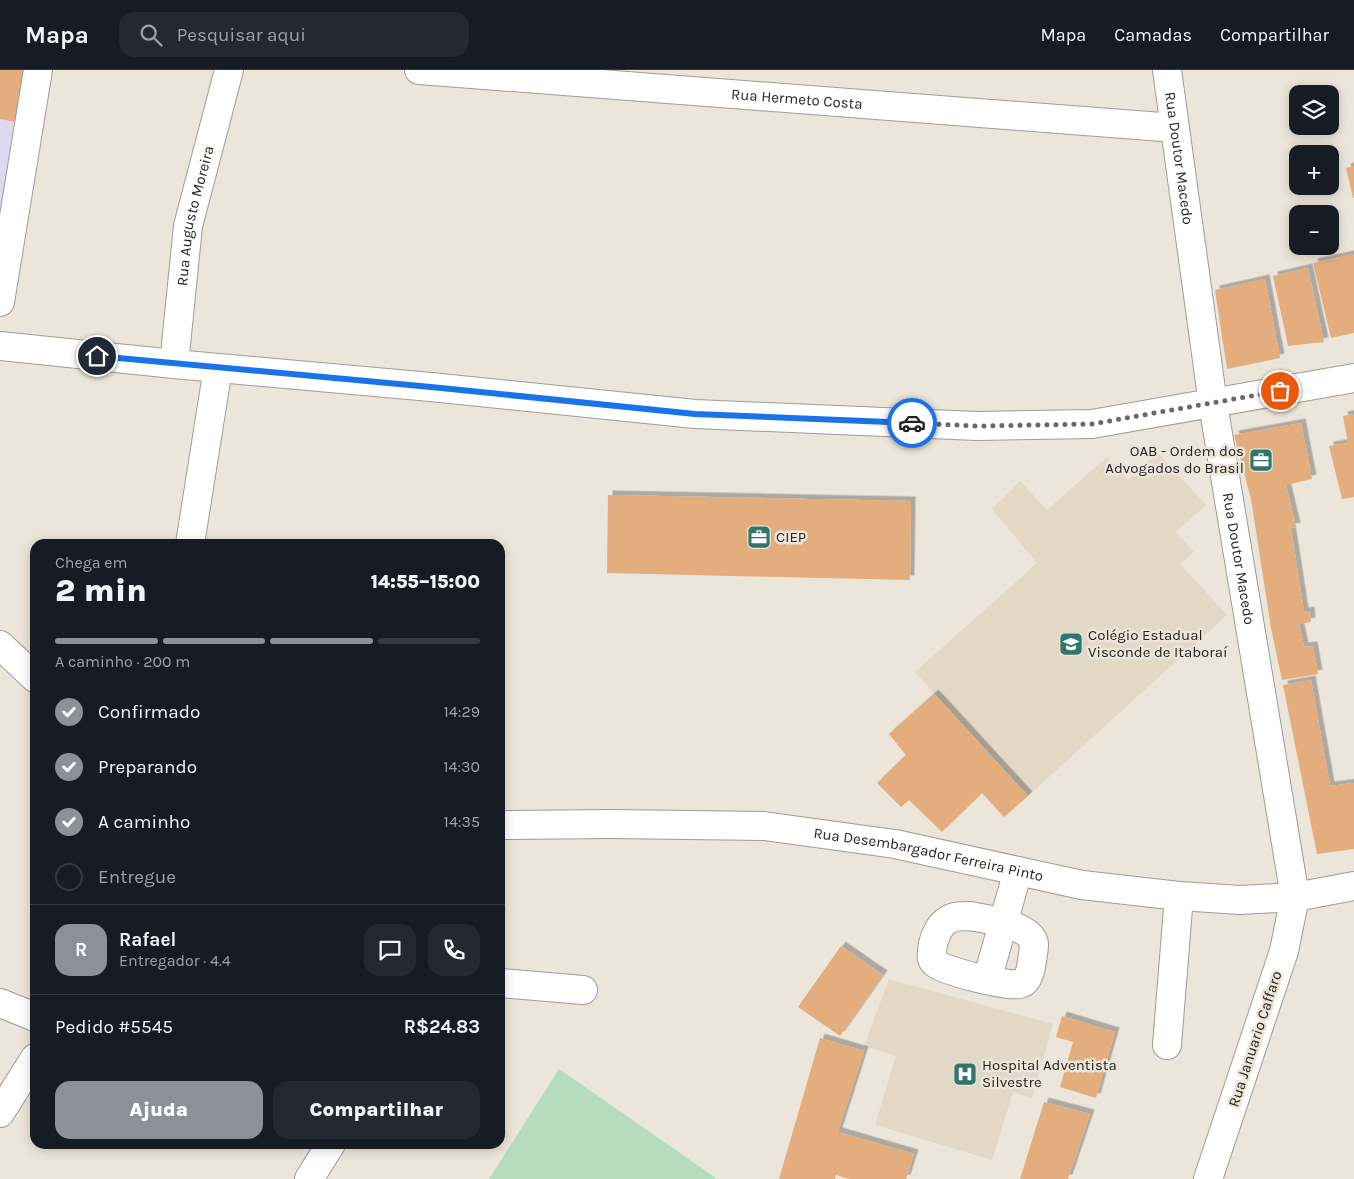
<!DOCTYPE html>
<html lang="pt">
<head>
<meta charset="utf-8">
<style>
	:root { --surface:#171b24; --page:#242831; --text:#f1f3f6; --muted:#9ea1a6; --line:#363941; --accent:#8c9099 }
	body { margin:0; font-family:Karla,sans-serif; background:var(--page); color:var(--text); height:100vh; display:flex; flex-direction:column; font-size:19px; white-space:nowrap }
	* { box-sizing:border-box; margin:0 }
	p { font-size:16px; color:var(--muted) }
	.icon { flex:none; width:28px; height:28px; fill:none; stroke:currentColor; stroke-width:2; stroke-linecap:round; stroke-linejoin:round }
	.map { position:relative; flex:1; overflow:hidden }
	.side { position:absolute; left:30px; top:469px; width:475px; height:610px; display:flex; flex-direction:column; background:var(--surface); border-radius:15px; box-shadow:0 2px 12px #0003 }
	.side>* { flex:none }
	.buttons { position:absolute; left:1289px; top:15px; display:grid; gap:10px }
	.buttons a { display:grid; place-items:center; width:50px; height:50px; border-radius:10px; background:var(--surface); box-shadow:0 2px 12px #0003; font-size:25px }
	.pin { position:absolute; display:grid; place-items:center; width:42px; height:42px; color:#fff; margin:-21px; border:2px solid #fff; border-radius:50%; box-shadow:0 1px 5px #0007 }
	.courier { position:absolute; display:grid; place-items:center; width:50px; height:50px; margin:-25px; border:4px solid #1a73e8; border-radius:50%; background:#fff; color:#222; box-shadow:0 1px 6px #0007 }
	.head em { font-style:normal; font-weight:800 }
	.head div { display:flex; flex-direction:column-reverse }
	.head { display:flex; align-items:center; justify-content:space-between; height:85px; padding:0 25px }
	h1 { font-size:32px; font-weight:800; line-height:38px }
	.bar { display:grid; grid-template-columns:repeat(4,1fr); gap:8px 5px; align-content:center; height:60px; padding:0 25px }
	.bar i { height:6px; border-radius:4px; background:var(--line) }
	.bar .selected { background:var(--accent) }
	.bar p { grid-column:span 4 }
	.line { display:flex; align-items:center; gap:12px; padding:0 25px; border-top:1px solid var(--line) }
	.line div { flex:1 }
	.round { display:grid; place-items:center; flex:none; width:52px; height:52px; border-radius:15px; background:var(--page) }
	ol { padding:0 25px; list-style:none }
	li { display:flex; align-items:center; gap:15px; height:55px }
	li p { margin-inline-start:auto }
	li .icon { padding:5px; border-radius:50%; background:var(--accent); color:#fff; stroke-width:4 }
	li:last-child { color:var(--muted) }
	li i { width:28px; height:28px; border:2px solid var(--line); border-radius:50% }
	.cta { display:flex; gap:10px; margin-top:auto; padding:10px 25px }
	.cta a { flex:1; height:58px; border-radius:15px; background:var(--accent); color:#fff; font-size:20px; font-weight:800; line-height:58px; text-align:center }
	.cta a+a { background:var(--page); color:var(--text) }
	header { display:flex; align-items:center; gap:30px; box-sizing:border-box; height:70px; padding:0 25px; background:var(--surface); border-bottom:1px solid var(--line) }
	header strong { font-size:24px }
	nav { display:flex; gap:28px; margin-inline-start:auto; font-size:18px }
	.search { width:350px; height:45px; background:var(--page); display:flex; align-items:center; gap:12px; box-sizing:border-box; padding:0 18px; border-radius:15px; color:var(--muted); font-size:19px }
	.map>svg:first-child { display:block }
</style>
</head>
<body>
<header>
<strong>Mapa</strong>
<div class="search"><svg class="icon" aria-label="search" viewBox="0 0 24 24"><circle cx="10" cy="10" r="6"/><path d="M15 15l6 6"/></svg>Pesquisar aqui</div>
<nav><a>Mapa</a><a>Camadas</a><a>Compartilhar</a></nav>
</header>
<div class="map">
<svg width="1354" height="1109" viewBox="0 0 1354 1109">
	<defs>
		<filter id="shadow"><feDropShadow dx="4.5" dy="-4.5" stdDeviation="0" flood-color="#0004"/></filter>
	</defs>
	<rect width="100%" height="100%" fill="#ece5da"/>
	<!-- industrial -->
	<polygon fill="#ddd9ee" points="0,49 15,52 0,143"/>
	<!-- built -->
	<g fill="#e3d8c6">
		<polygon points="1158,383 1206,435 1176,462 1194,482 1180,494 1227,545 1028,726 915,602 1037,493 992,439 1020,411 1047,440 1107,387 1128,410"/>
		<polygon points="889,909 1053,954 1032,1028 1013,1022 992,1090 875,1055 896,986 864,976"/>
	</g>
	<!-- green -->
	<polygon fill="#b5dcbc" points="559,999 716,1108 715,1109 489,1109"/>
	<!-- building -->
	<g fill="#e3ad7d" filter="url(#shadow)">
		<polygon points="0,0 24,0 15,52 0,49"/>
		<polygon points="1354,96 1354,128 1353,128 1346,98"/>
		<polygon points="1354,184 1354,263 1331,268 1313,193"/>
		<polygon points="1308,198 1324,272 1288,276 1273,206"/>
		<polygon points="1265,209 1280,288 1227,299 1215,220"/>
		<polygon points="1354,344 1354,427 1342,429 1329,376 1348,373 1343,346"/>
		<polygon points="1301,353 1312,409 1286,415 1296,457 1291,458 1304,542 1310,541 1311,552 1299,554 1304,577 1313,576 1318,604 1282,610 1271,558 1251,429 1234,365"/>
		<polygon points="608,425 911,431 910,510 607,503"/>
		<polygon points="1311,610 1330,716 1354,713 1354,779 1317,784 1283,615"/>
		<polygon points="934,624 1028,726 1004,747 982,723 942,762 909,730 901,737 877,713 906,685 889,664"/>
		<polygon points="841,876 883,905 840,966 798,937"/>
		<polygon points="1062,946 1115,962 1096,1028 1060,1017 1073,972 1056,967"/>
		<polygon points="820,968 864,981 838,1062 914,1084 906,1109 849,1109 836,1105 835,1109 779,1109"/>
		<polygon points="1044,1032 1090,1044 1068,1109 1020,1109"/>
	</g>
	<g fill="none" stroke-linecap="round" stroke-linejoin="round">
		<!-- minor casing -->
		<g stroke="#a29b91" stroke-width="30">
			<g id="minor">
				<path id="s1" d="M419,0L1175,58"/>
				<path id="s2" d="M1167,0L1213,334L1295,827L1284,881L1208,1109"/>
				<polyline points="0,232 38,0"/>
				<polyline points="0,276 174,294 431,317 695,344 977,356 1092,354 1354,308"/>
				<path id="s3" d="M174,294L188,156L229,0"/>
				<polyline points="190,474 218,298"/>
				<polyline points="0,575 35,608"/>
				<path id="s4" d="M500,755L611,754L764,756L895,774L1082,815L1179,826L1240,830L1295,827L1354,816"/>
				<path d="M970,846C986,849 1032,855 1034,874C1034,881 1032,890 1031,897C1030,903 1027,913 1019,914C1009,917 943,901 935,893C932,891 931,887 932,883C932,872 938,855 948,850C954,846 963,846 970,846Z"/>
				<polyline points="987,910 1018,801"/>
				<polyline points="500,913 583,920"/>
				<polyline points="0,933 35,947"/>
				<polyline points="1167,975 1179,826"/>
				<polyline points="0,1043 35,988"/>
				<polyline points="309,1109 331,1074"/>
			</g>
		</g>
		<!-- minor -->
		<use href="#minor" stroke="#fff" stroke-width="28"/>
	</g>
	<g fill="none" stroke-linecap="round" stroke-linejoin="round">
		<!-- done -->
		<polyline stroke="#6b6861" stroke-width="5" stroke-dasharray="0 9" points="912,353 977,356 1092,354 1280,321"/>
		<!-- route -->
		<polyline stroke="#1a73e8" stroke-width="6" points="97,286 431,317 695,344 912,353"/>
	</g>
	<!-- icons -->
	<defs>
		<g id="office-square" transform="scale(1.25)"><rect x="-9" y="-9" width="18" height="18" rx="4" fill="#31766a" stroke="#ece5da"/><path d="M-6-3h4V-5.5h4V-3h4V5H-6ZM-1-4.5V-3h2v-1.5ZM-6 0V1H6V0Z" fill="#fff"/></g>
		<g id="school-square" transform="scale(1.25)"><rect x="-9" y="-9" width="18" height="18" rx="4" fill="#31766a" stroke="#ece5da"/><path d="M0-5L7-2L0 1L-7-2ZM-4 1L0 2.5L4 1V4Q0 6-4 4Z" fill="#fff"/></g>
		<g id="hospital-square" transform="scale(1.25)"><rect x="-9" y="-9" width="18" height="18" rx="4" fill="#31766a" stroke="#ece5da"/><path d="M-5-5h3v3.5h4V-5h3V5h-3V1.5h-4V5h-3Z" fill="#fff"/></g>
	</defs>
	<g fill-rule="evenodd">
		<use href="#office-square" x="1261" y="390"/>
		<use href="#office-square" x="759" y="467"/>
		<use href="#school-square" x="1071" y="574"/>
		<use href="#hospital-square" x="965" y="1004"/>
	</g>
	<g text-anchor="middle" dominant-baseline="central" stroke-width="5" stroke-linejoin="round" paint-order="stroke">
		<!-- street labels -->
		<g font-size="15" fill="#262420" stroke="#ece5da">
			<text stroke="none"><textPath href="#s1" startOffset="379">Rua Hermeto Costa</textPath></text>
			<text stroke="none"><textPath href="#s2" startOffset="89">Rua Doutor Macedo</textPath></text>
			<text stroke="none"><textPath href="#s3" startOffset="150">Rua Augusto Moreira</textPath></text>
			<text stroke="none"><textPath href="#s2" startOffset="494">Rua Doutor Macedo</textPath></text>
			<text stroke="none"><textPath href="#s4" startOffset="431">Rua Desembargador Ferreira Pinto</textPath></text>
			<text transform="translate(1255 969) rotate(-72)">Rua Januario Caffaro</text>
		</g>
		<!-- poi labels -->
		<g font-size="15" fill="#262420" stroke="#ece5da" text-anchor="start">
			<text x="1244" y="381" text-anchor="end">OAB - Ordem dos<tspan x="1244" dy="17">Advogados do Brasil</tspan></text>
			<text x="776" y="467">CIEP</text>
			<text x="1088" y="565">Colégio Estadual<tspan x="1088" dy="17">Visconde de Itaboraí</tspan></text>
			<text x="982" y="995">Hospital Adventista<tspan x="982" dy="17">Silvestre</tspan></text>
		</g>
	</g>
</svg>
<div class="buttons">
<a><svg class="icon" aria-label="layers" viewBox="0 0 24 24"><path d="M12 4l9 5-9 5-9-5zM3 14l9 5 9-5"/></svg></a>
<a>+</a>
<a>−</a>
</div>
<div class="pin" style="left:1280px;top:321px;background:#ea580c"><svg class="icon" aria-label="bag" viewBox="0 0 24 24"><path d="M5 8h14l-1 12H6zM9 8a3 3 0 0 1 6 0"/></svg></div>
<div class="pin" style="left:97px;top:286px;background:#1f2937"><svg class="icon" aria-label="home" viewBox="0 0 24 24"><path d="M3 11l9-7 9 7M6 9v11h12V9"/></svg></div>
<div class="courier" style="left:912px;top:353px"><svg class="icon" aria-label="car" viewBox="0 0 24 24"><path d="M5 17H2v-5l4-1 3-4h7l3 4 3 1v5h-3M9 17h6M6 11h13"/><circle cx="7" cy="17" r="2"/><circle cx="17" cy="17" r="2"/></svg></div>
<section class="side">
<div class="head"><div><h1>2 min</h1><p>Chega em</p></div><em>14:55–15:00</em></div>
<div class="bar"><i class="selected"></i><i class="selected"></i><i class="selected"></i><i></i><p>A caminho · 200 m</p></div>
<ol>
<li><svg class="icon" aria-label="check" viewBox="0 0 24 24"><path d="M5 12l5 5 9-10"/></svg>Confirmado<p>14:29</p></li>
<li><svg class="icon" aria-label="check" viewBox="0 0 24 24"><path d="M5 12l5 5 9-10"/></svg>Preparando<p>14:30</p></li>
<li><svg class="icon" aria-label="check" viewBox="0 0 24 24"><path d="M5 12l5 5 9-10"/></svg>A caminho<p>14:35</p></li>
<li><i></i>Entregue</li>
</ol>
<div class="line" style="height:90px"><b class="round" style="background:var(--accent);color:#fff">R</b><div><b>Rafael</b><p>Entregador · 4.4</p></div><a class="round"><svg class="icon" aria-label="chat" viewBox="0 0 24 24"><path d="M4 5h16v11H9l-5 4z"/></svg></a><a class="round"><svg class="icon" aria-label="phone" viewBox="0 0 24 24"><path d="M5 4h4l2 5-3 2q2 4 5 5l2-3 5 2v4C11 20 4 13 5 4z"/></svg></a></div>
<div class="line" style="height:65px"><div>Pedido #5545</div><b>R$24.83</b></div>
<div class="cta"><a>Ajuda</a><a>Compartilhar</a></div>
</section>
</div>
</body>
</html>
